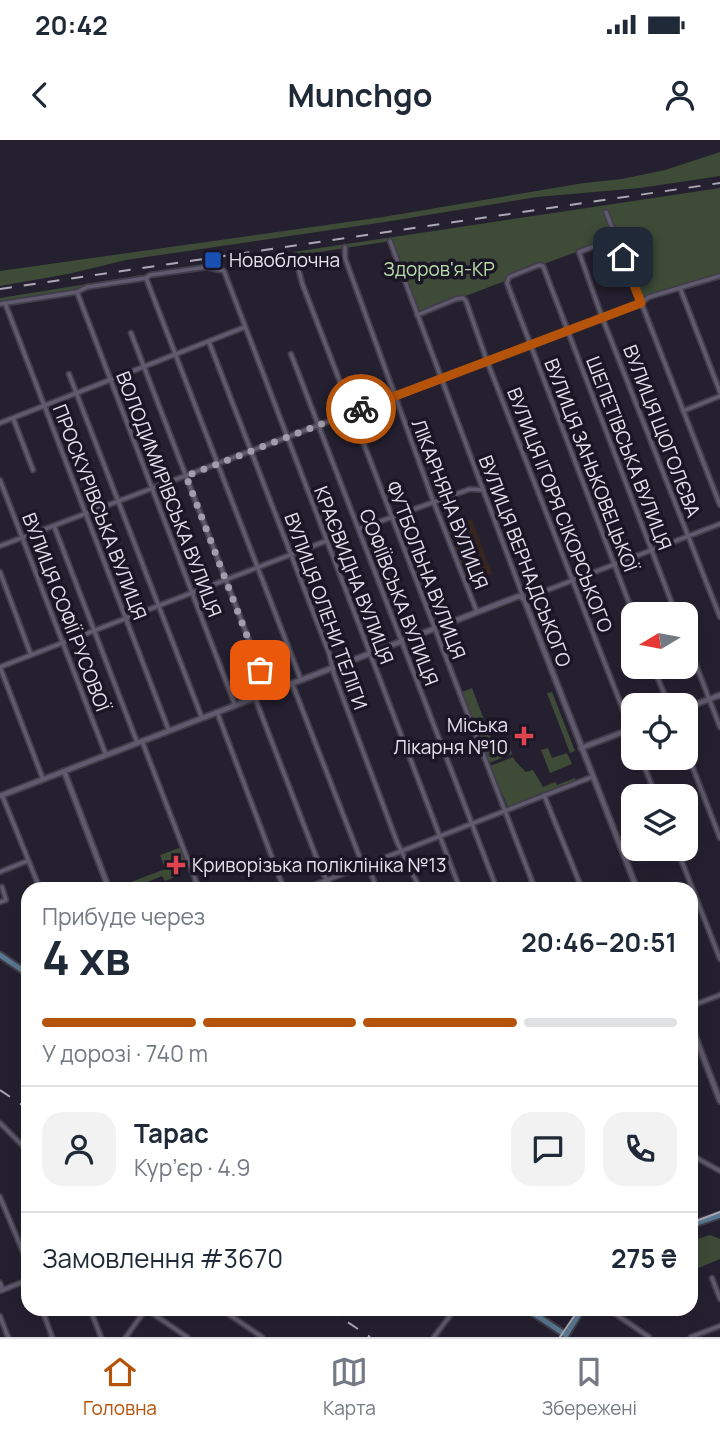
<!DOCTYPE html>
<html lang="uk">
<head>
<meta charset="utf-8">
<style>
	:root { --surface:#fff; --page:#f2f2f3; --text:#1f2937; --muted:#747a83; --line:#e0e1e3; --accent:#b45309 }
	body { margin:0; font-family:Manrope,sans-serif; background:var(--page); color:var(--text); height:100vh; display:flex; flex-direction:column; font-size:26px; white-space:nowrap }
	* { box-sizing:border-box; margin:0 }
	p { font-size:23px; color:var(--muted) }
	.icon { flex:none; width:38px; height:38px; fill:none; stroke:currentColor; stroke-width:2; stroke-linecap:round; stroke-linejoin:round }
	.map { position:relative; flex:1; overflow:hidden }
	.side { position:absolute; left:21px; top:742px; width:677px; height:434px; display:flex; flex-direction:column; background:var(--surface); border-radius:21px; box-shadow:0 7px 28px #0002 }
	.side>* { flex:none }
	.needle { width:46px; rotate:260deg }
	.buttons { position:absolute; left:621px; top:462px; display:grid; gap:14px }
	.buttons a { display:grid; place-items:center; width:77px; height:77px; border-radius:14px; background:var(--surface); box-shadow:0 7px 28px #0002; font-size:35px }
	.pin { position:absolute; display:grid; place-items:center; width:60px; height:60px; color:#fff; margin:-30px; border-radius:14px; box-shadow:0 4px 10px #0006 }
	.courier { position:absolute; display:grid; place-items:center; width:70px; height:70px; margin:-35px; border:5px solid #b45309; border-radius:50%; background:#fff; color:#222; box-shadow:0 2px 9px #0007 }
	.overview em { font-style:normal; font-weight:700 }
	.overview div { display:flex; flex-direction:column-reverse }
	.overview { display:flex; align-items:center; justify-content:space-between; height:119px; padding:0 21px }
	h1 { font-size:46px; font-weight:700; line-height:52px }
	.bar { display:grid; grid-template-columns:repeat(4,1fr); gap:10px 7px; align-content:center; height:84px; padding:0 21px }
	.bar i { height:9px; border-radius:5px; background:var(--line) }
	.bar .current { background:var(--accent) }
	.bar p { grid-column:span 4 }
	.line { display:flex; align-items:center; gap:18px; padding:0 21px; border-top:2px solid var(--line) }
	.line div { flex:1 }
	.round { display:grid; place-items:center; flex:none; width:74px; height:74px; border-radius:21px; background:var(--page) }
	.status { display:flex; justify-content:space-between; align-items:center; height:49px; padding:0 35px; background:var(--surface); direction:ltr }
	.status svg { height:19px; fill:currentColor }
	header { display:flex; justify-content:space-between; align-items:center; height:91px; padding:0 21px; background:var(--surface); font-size:32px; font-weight:700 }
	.dock { display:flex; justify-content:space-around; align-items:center; height:98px; border-top:2px solid var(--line); background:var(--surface); font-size:19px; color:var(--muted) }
	.dock a { display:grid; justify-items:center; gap:4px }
	.dock .current { color:var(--accent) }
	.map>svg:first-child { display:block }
</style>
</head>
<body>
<div class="status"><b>20:42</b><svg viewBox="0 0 49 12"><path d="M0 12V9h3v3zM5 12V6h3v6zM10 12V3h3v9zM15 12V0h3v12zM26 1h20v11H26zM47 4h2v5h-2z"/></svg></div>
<header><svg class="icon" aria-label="back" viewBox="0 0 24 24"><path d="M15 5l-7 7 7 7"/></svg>Munchgo<svg class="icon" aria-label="person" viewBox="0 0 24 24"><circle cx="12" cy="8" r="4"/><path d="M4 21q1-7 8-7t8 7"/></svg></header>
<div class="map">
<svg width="720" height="1197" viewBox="0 0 720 1197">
	<rect width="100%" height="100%" fill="#242030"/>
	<!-- education -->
	<polygon fill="#372520" points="472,379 492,434 469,444 447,388"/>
	<!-- green -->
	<g fill="#3d4b37">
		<polygon points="720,12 720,36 640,48 537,57 385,82 126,120 68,134 0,146 0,131 383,77 584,43 622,39 665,30"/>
		<polygon points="720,48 720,133 641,159 615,98 508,137 505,141 418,174 391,101 306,114 295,119 293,112"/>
		<polygon points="223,122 224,131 207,127 87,147 77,152 0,164 0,158"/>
		<polygon points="472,548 495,609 509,604 512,614 489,623 462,552"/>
		<polygon points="552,552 575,611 570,613 547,553"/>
		<polygon points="548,608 552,618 567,613 572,624 550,633 541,610"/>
		<polygon points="513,617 516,622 526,632 533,630 543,647 555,642 557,645 575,638 576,641 508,667 490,626"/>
		<polygon points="182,707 186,718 173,738 165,741 162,736 133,748 131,742 165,729 160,715"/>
		<polygon points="710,1095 720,1099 720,1119 691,1131 691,1101"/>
	</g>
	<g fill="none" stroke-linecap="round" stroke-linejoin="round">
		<!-- minor casing -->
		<g stroke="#423d4a" stroke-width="7">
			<g id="minor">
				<polyline points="606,72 720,365"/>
				<polyline points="616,98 579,112 602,177 720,477"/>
				<polyline points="390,101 524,459 720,384"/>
				<polyline points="345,107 345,118 434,363 477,472"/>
				<polyline points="296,119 302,143 535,749"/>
				<polyline points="146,138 301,540"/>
				<polyline points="680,148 720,252"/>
				<polyline points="77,152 235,565"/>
				<polyline points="5,163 169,591"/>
				<polyline points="0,164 77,152 87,147 146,138 150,135 207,127 224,131 460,749"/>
				<polyline points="417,175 456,159 463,158 466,161 487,221 634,598"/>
				<polyline points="131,193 269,552"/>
				<polyline points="209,202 329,513 334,534 397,702 420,749"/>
				<polyline points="291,214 497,749"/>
				<polyline points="69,234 202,578"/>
				<polyline points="683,271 720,256"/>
				<polyline points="13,278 33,330"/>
				<polyline points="0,283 245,187"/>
				<polyline points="0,340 106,615"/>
				<polyline points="54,386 137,602"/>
				<polyline points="359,389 470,349 484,350"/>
				<polyline points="0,406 641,163 649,157 720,136"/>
				<polyline points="0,432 31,515"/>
				<polyline points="634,476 507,143 509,137 539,125 543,126 676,474"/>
				<polyline points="686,499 720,587"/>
				<polyline points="0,527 326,401"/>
				<polyline points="0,527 43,639"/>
				<polyline points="653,527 669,565"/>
				<polyline points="292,543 360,718 369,728 377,749"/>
				<polyline points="255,558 322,732 333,749"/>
				<polyline points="217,572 284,749"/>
				<polyline points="142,601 199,749"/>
				<polyline points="686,610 720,698"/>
				<polyline points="641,618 656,656"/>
				<polyline points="2,655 40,749"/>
				<polyline points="544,655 582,749"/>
				<polyline points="677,709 720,819"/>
				<polyline points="0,732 27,721"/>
				<polyline points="269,749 282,744"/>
				<polyline points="304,749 592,637"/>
				<polyline points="0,762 6,760 2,747"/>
				<polyline points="691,866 720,855"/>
				<polyline points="0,983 28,1011"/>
				<polyline points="691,1011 695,1017 720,1031"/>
				<polyline points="0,1057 28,1124"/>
				<polyline points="712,1138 720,1159"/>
				<polyline points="0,1143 3,1150"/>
				<polyline points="0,1151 28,1140"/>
				<polyline points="42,1169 52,1197"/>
				<polyline points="90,1169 101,1197"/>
				<polyline points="146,1169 187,1197"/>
				<polyline points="221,1169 262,1197"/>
				<polyline points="608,1169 649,1197"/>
				<polyline points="0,1176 8,1197"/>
				<polyline points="126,1197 146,1169"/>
				<polyline points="434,1197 455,1169"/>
				<polyline points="691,1197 720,1186"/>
			</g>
		</g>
		<!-- tertiary casing -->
		<g stroke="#423d4a" stroke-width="8">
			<g id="tertiary">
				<polyline points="686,568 720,555"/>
				<polyline points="581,608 634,588"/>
				<polyline points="64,631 109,749"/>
				<polyline points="0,656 519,456 524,459 637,749"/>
				<polyline points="691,885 720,961"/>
			</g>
		</g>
		<!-- secondary casing -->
		<g stroke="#423d4a" stroke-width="9">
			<g id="secondary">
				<polyline points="0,815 28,834"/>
				<polyline points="691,1085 720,1075"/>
				<polyline points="527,1169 566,1195 582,1169"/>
			</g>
		</g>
		<!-- minor -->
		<use href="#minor" stroke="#5f5a6d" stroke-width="3.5"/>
		<!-- tertiary -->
		<use href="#tertiary" stroke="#5f5a6d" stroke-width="4.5"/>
		<!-- secondary -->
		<use href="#secondary" stroke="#597a93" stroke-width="5"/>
		<!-- tram -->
		<g stroke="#aca9b5" stroke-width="2">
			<polyline points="691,1083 720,1072"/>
			<polyline points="560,1197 579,1169"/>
		</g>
		<!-- rail -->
		<g stroke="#aca9b5" stroke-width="2" stroke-dasharray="12 12" stroke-linecap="butt">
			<polyline points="0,149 720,43"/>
			<polyline points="0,950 28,969"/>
			<polyline points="328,1169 370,1197"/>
		</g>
	</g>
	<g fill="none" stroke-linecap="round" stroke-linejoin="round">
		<!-- done -->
		<polyline stroke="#a19eab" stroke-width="7" stroke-dasharray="0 12.6" points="260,530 186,336 361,269"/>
		<!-- route -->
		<polyline stroke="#b45309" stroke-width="9" points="361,269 641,163 623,117"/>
	</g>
	<!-- markers -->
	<rect fill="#1a4fb4" stroke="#1b1626" stroke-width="2.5" x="204" y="111" width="18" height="18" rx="3.5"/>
	<g fill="#e0444e" stroke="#1b1626" stroke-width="2.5">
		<path d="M520.5 585.5h7v7h7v7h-7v7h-7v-7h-7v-7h7z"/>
		<path d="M172.5 714.5h7v7h7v7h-7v7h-7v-7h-7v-7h7z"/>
	</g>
	<g text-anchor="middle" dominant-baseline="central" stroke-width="7" stroke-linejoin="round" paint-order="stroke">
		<!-- poi labels -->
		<g font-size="19" fill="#e5e2ed" stroke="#1b1626" text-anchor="start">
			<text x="229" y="120">Новоблочна</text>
			<text x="508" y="585" text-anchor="end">Міська<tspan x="508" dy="22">Лікарня №10</tspan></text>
			<text x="192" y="725">Криворізька поліклініка №13</text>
		</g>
		<!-- park labels -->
		<g font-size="19" fill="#b8dfa7" stroke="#1b1626">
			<text x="439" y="129">Здоров'я-КР</text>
		</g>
		<!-- street labels -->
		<g font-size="19" fill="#e5e2ed" stroke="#1b1626">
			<text transform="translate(662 291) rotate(69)">ВУЛИЦЯ ЩОГОЛЄВА</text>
			<text transform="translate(629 313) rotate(69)">ШЕПЕТІВСЬКА ВУЛИЦЯ</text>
			<text transform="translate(591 325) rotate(69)">ВУЛИЦЯ ЗАНЬКОВЕЦЬКОЇ</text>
			<text transform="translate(169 354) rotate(69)">ВОЛОДИМИРІВСЬКА ВУЛИЦЯ</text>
			<text transform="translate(450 364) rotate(69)">ЛІКАРНЯНА ВУЛИЦЯ</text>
			<text transform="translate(560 370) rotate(69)">ВУЛИЦЯ ІГОРЯ СІКОРСЬКОГО</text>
			<text transform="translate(100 372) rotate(69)">ПРОСКУРІВСЬКА ВУЛИЦЯ</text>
			<text transform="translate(525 421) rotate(69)">ВУЛИЦЯ ВЕРНАДСЬКОГО</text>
			<text transform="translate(426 430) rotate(69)">ФУТБОЛЬНА ВУЛИЦЯ</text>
			<text transform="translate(354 435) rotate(69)">КРАЄВИДНА ВУЛИЦЯ</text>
			<text transform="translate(399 457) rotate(69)">СОФІЇВСЬКА ВУЛИЦЯ</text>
			<text transform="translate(326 471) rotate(70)">ВУЛИЦЯ ОЛЕНИ ТЕЛІГИ</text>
			<text transform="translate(66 472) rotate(69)">ВУЛИЦЯ СОФІЇ РУСОВОЇ</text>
		</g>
	</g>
</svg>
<div class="buttons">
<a><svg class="needle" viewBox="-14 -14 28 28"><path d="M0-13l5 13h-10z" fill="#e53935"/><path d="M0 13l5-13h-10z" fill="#747a83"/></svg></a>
<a><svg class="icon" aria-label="locate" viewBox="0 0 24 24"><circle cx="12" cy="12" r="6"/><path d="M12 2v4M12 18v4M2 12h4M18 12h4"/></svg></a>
<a><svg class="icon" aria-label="layers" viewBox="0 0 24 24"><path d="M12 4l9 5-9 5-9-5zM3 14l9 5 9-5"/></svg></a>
</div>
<div class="pin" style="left:260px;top:530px;background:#ea580c"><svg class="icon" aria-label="bag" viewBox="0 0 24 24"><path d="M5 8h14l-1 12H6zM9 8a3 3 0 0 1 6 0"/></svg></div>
<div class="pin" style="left:623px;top:117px;background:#1f2937"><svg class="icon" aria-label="home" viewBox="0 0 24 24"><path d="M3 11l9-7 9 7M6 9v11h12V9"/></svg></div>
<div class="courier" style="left:361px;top:269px"><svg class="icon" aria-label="bike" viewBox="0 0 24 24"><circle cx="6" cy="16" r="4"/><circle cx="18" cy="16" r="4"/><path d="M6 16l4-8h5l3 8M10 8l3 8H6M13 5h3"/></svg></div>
<section class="side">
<div class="overview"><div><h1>4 хв</h1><p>Прибуде через</p></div><em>20:46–20:51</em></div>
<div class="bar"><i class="current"></i><i class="current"></i><i class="current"></i><i></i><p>У дорозі · 740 m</p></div>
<div class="line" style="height:126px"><a class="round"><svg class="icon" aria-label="person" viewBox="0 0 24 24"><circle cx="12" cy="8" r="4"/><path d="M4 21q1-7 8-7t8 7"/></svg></a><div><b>Тарас</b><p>Кур’єр · 4.9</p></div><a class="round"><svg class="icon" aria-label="chat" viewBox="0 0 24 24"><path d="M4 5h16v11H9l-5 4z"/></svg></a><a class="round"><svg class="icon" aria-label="phone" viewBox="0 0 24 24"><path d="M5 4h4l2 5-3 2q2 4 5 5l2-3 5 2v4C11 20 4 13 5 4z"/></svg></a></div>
<div class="line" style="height:91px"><div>Замовлення #3670</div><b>275 ₴</b></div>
</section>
</div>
<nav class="dock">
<a class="current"><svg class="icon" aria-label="home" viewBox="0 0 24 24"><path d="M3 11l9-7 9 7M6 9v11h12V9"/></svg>Головна</a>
<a><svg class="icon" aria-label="map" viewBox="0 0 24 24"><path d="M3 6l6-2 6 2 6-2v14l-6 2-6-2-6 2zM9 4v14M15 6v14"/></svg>Карта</a>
<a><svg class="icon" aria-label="saved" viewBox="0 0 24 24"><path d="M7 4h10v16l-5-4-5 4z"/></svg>Збережені</a>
</nav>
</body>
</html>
